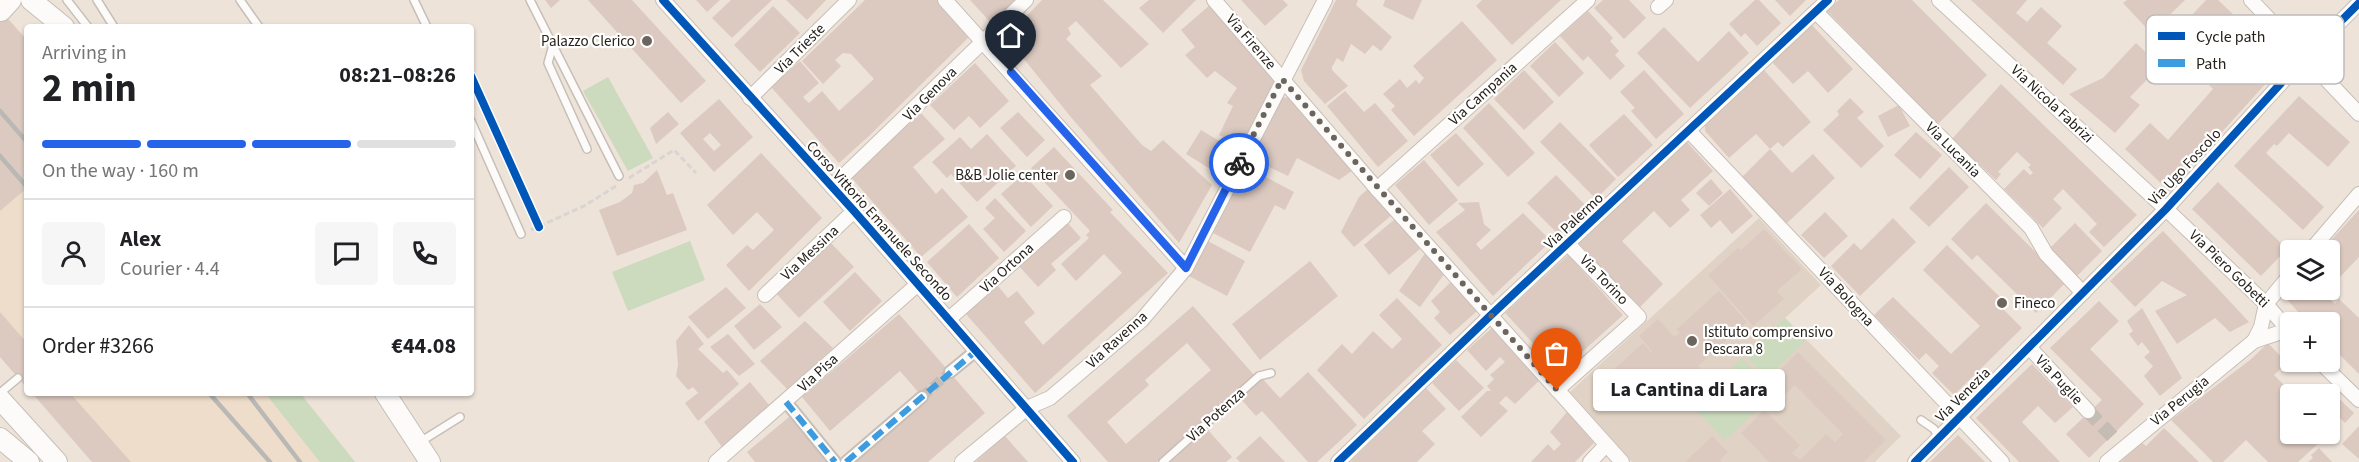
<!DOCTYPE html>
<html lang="en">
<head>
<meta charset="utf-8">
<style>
	:root { --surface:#fff; --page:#f6f6f6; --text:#202124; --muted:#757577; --line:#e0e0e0; --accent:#2563eb }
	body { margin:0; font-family:"Source Sans 3",sans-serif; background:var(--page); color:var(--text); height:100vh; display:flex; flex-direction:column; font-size:22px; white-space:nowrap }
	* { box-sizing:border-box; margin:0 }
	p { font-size:20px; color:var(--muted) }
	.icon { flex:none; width:33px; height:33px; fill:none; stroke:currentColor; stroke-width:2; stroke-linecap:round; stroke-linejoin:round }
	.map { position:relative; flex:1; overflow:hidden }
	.panel { position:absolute; left:24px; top:24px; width:450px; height:372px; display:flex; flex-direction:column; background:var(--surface); border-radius:6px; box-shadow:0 2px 4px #0004 }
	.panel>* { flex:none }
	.controls { position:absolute; left:2280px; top:240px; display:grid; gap:12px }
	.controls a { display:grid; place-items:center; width:60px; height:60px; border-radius:6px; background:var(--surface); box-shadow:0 2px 4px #0004; font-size:30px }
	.pin { position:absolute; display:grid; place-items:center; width:51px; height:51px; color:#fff; margin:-62px -26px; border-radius:50% 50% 50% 0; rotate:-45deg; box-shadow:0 0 6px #0007 }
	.pin .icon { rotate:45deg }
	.courier { position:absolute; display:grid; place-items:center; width:60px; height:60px; margin:-30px; border:4px solid #2563eb; border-radius:50%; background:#fff; color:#222; box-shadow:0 2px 8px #0007 }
	.bubble { position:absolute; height:42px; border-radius:6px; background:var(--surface); box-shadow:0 2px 4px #0004; font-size:20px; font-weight:700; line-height:42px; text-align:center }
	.headline em { font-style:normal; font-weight:700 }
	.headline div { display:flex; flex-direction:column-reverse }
	.headline { display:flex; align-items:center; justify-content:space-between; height:102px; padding:0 18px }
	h1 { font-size:39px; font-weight:700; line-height:45px }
	.bar { display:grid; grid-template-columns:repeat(4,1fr); gap:9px 6px; align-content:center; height:72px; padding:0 18px }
	.bar i { height:8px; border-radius:4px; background:var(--line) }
	.bar .selected { background:var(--accent) }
	.bar p { grid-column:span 4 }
	.line { display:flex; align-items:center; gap:15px; padding:0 18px; border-top:2px solid var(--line) }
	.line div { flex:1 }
	.round { display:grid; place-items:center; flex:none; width:63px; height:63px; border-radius:6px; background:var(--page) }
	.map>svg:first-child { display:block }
</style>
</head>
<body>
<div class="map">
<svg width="2359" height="462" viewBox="0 0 2359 462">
	<rect width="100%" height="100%" fill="#ede3d9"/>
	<!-- built -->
	<g fill="#eeddca">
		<polygon points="27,188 27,343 0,312 0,211"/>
		<polygon points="70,393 300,393 355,462 131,462"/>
	</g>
	<!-- education -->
	<polygon fill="#e0d3c5" points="1759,218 1821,285 1785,318 1901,436 1875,462 1632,462 1570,392"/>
	<!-- green -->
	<g fill="#ccdabe">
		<polygon points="608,77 653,158 628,171 583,91"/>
		<polygon points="690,241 705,280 628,311 612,272"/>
		<polygon points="1785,318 1806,340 1767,378 1745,355"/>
		<polygon points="1742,358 1776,393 1725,440 1691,405"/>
		<polygon points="265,393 300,393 355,462 320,462"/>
	</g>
	<!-- building -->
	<g fill="#dccac1" fill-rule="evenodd">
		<polygon points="545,0 560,0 551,8"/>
		<polygon points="588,0 632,0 706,81 681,103"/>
		<polygon points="696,0 720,0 707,12"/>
		<polygon points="731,0 772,0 732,38 712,18"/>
		<polygon points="786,0 826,0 807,20"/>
		<polygon points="865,0 938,0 972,34 870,135 839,163 771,87 800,61 819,83 803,97 809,103 822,91 839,111 874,79 851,54 843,53 835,60 841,66 823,84 802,61"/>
		<polygon points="970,0 1018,0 992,24"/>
		<polygon points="1042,0 1103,0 1149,44 1121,68 1076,21 1068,28 1071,34 1066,39 1102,76 1090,85 1142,145 1151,151 1163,140 1212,185 1179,243 1070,116 1006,37"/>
		<polygon points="1149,0 1196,0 1163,33 1139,8"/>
		<polygon points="1241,0 1283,0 1288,5 1265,26"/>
		<polygon points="1336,0 1358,0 1356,5 1392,37 1381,51 1373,45 1365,54 1351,44 1343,62 1337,58 1332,67 1332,70 1348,86 1325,104 1304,81 1301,70"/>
		<polygon points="1385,0 1422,0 1413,20 1383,6"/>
		<polygon points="1482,0 1561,0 1512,45 1476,6"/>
		<polygon points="1603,0 1629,0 1646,18 1624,39 1594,8"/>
		<polygon points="1755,0 1759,0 1781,23 1757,46 1745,33 1741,37 1729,24"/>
		<polygon points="1775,0 1806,0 1790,16"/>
		<polygon points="1839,0 1912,0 1987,75 1938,124 1827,11"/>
		<polygon points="1971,0 2027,0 2016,13 2027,22 2041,7 2062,26 2047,43 2077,69 2063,85"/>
		<polygon points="2127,0 2185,0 2151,33 2123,3"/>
		<polygon points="2206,0 2218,0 2284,63 2169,191 2125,149 2150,123 2168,140 2213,89 2209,85 2235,58 2217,42 2199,61 2177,43 2196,19 2192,15"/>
		<polygon points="1210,5 1275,82 1241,146 1219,135 1233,106 1227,103 1237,88 1215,71 1207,78 1185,55 1195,47 1181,30"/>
		<polygon points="773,6 800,33 760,72 734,45"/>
		<polygon points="0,10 27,40 27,188 0,211"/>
		<polygon points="1588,11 1613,38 1610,41 1619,51 1615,55 1625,66 1610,80 1588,56 1583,61 1560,36"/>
		<polygon points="1462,21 1497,60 1414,136 1391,110 1395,106 1383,94 1400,79 1407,88 1416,80 1419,84 1424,78 1413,66"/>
		<polygon points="1812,25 1853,69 1828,93 1808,71 1793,84 1772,62"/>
		<polygon points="1664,27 1698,62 1729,31 1749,53 1690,108 1637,53"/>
		<polygon points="1555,42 1584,73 1559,97 1530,66"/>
		<polygon points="2136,43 2160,66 2130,97 2140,105 2115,133 2069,94 2103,78"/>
		<polygon points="975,63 1009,101 980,128 969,116 954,130 930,105"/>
		<polygon points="1524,70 1554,102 1524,130 1494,99"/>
		<polygon points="1644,70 1684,114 1656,139 1631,111 1635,108 1620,92"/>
		<polygon points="1764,70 1811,122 1783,147 1778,142 1770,149 1792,173 1813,154 1835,178 1786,224 1742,177 1770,149 1756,134 1729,158 1705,131 1705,124"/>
		<polygon points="2001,84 2137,215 2104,247 2089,232 2097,224 2063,189 2053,199 2062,208 2043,228 2004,189 2024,169 2030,175 2033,173 2028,167 2031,165 2017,152 1998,172 2001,174 1996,180 1952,139"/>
		<polygon points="1345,91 1364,112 1375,103 1408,141 1378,167 1327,106"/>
		<polygon points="2299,96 2350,142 2328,167 2289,133 2277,146 2274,144 2266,153 2324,207 2303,230 2234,166"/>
		<polygon points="1290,97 1353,170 1339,180 1297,158 1288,176 1252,159 1280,98"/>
		<polygon points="1850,98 1864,112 1857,118 1884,146 1861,168 1823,130 1839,115 1837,111"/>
		<path d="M719,99L753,137L714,172L680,133ZM710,133L721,145L714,151L703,139Z"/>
		<polygon points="1489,103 1535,153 1508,177 1463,128"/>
		<polygon points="1899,105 1910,126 1888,137 1878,116"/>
		<polygon points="668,112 679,124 656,144 650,128"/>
		<polygon points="1018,112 1045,140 1027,157 1000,128"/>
		<polygon points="921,113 945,139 913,167 936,194 942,188 968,217 921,257 850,176"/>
		<polygon points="1624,114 1653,145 1618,177 1589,145"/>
		<polygon points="1560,122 1616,179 1596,199 1540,142"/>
		<polygon points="1201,130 1234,150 1220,175 1186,154"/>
		<polygon points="1916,132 1942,155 1920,179 1894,155"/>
		<polygon points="1456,133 1484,164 1458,187 1430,155"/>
		<polygon points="987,134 1016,166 977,202 951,174 947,178 932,162 960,137 971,149"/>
		<polygon points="1686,141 1713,171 1681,200 1690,210 1670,228 1654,211 1622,241 1663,284 1640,307 1577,242"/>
		<polygon points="1054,147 1113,210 1110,212 1168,273 1035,393 966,314 998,286 1008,298 1017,291 1035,313 1024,322 1043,345 1122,273 1104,254 1076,281 1061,264 1089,238 1086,235 1090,231 1031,168"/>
		<polygon points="761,153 822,218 749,291 726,265 747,245 753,250 774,230 757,212 733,235 707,205"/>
		<polygon points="1424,160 1458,200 1429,225 1395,185"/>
		<polygon points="1243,165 1294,192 1285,210 1275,205 1250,252 1209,231"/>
		<polygon points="1949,167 1969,187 1929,227 1909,208"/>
		<polygon points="657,170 667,195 673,193 687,230 617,256 599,210 620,202 632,193 634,185 643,183"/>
		<polygon points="1023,174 1053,206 1031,227 1001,194"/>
		<polygon points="1556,175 1587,207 1559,235 1527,203"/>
		<polygon points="1711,179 1723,193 1709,206 1696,193"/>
		<polygon points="2218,182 2287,249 2261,276 2192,209"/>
		<polygon points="1369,188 1393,214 1354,247 1341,232 1359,197"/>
		<polygon points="1730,189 1753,216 1732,234 1720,220 1711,228 1700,215"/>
		<polygon points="995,198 1026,231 1004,252 983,229 995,218 985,208"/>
		<polygon points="1479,202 1484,224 1491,230 1476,244 1481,250 1523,213 1551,241 1493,296 1436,232 1465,210 1458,203"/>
		<polygon points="1986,203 2066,282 2036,313 1977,255 1972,260 1951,239"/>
		<polygon points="2359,210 2359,257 2340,277 2333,270 2330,274 2330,250 2322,250"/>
		<polygon points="1825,212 1848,236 1824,258 1801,235"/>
		<polygon points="1893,218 1916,242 1860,296 1831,266 1854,243 1861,250"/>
		<polygon points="1395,219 1420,249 1389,275 1364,245"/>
		<polygon points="1067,222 1081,238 1051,264 1056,270 1038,287 1019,266"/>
		<polygon points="2075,223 2102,251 2075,278 2048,250"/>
		<polygon points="969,224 999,258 957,297 927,262"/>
		<polygon points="1764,229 1802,269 1777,291 1784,299 1753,326 1708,275 1738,248 1741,250"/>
		<polygon points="2163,231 2223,294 2249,322 2230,332 2215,318 2177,344 2155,311 2187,295 2162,281 2135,307 2110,281"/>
		<polygon points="1206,240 1245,261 1227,296 1187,275"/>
		<polygon points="829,241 854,267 799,318 774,291"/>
		<polygon points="1947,245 2007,304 2002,308 2022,328 1954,395 1932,373 1939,366 1926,353 1919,360 1874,315 1893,297 1951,354 1980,326 1923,270"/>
		<polygon points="1426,252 1445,273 1420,307 1399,291"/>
		<polygon points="1568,255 1623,315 1560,372 1505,313"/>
		<polygon points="1310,261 1338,296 1260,360 1232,324"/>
		<polygon points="855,272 882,301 850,331 823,302"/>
		<polygon points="1451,282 1477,311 1450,335 1434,318 1440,312 1431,301"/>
		<polygon points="2290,282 2290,290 2320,290 2335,304 2339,299 2359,318 2359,374 2330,345 2330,322 2307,322 2285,297 2285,288"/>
		<polygon points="726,287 746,308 708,339 688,317"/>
		<polygon points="1719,291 1747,322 1698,366 1708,377 1692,391 1682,380 1676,385 1665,373 1657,380 1662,386 1635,410 1620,393 1615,397 1601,381 1643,343 1651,352 1652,351 1639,336 1658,319 1674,337 1680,333 1677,329"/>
		<polygon points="1397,298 1442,345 1364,419 1317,370 1342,344 1352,354 1373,331 1392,349 1402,339 1379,315"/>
		<polygon points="2099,301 2119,321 2090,349 2144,404 2089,458 2066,434 2102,400 2050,348"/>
		<polygon points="760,304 782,327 754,350 734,326"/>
		<path d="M1193,306L1254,375L1157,462H1108L1067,416ZM1187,343L1211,370L1126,444L1107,422L1149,385L1145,380Z"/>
		<polygon points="2142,308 2182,378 2160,396 2144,376 2153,366 2144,357 2150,352 2142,342 2138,346 2129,334 2133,331 2127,321"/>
		<polygon points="0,312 27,343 27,388 0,357"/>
		<polygon points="899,314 985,413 928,462 855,462 926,401 900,371 830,431 802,397"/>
		<polygon points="805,321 833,348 787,389 760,361"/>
		<polygon points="689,325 704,344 698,349 723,373 727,370 739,384 698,421 685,403 698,393 693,387 688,390 676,376 678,365 676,341"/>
		<polygon points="1492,328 1540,380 1515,404 1506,396 1499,403 1508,411 1481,437 1461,417 1487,391 1491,391 1487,386 1494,379 1490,375 1505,362 1500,357 1486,371 1467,350"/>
		<polygon points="728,334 755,364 739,376 710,347"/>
		<polygon points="2268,343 2287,363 2274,375 2293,394 2290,394 2290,434 2311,434 2320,442 2298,462 2268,462 2246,440 2223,462 2213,462 2171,420 2250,360"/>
		<polygon points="1798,352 1886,440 1864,462 1769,462 1741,433 1764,410 1800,445 1792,453 1800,460 1826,434 1835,442 1843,434 1795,385 1786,394 1771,379"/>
		<polygon points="1456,360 1484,388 1459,411 1432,383"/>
		<polygon points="2032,364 2073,407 2055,423 2038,406 2022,422 2060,462 2019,462 1976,418"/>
		<polygon points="1308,372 1357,425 1317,462 1308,462 1262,411 1256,416 1239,397 1261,377 1280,398"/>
		<polygon points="750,382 770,406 722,447 704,422"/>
		<polygon points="1426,388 1446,409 1422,431 1435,444 1417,462 1350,462"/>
		<polygon points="2331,391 2354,413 2345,423 2330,408 2330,394 2327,394"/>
		<polygon points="32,393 70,393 131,462 92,462"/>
		<polygon points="1567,412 1594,443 1575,462 1531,462 1548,444 1554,451 1561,444 1550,432"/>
		<polygon points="789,417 827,462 755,462 747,452"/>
		<polygon points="2359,426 2359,459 2342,444"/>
		<polygon points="2164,428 2199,462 2120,462 2142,443 2146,446"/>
		<polygon points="1207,429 1232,457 1226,462 1170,462"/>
		<polygon points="1958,435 1985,462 1930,462"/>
		<polygon points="1005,436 1028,462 975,462"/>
		<polygon points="1260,436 1285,462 1240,462 1236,458"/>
		<polygon points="1712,436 1728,452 1720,460 1722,462 1685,462"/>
		<polygon points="2319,448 2332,462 2308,462 2313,458 2311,455"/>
	</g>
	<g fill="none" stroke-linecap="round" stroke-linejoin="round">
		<!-- pedestrian-tunnel -->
		<polyline stroke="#c5bcb3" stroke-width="10" stroke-dasharray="10 5" stroke-linecap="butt" points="922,397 950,372"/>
		<!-- minor-tunnel -->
		<polyline stroke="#c5bcb3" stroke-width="14" stroke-dasharray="14 7" stroke-linecap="butt" points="2088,411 2113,437"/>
		<!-- service casing -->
		<g stroke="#c7bfb7" stroke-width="10">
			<g id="service">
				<polyline points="67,0 88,27"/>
				<polyline points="97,0 114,27"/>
				<polyline points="240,0 259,27"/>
				<polyline points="414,0 427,27"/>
				<polyline points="530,0 619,176"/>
				<polyline points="553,45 548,63 587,149"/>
				<polyline points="471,121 521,234"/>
				<polyline points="0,393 18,378"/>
				<polyline points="1921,420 1934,429 1939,438"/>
				<polyline points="420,442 460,417"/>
				<polyline points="1163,462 1259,376 1271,373"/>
			</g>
		</g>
		<!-- pedestrian casing -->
		<g stroke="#c7bfb7" stroke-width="14">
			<g id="pedestrian">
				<polyline points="950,372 977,350"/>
				<polyline points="786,402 835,462"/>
				<polyline points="846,462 922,397"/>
			</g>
		</g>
		<!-- minor casing -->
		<g stroke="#c7bfb7" stroke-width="16">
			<g id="minor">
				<polyline points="663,0 854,211 1073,462"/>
				<polyline points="945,0 1186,268"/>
				<polyline points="1214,0 1377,189 1622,462"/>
				<polyline points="1939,0 2166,209 2266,304 2290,332"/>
				<polyline points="2251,0 2359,114"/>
				<polyline points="1658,7 1666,0"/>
				<polyline points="1816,12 2031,228 2046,254 2083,293"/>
				<polyline points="750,98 849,0"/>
				<polyline points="1689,131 2002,462"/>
				<polyline points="832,187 1026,0"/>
				<polyline points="1377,189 1588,0"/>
				<polyline points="2311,250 2359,194"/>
				<polyline points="765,295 854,211"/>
				<polyline points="949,319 1064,217"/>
				<polyline points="2254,341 2261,327 2266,304 2290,275"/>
				<polyline points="2030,348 2088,411"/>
				<polyline points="2320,362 2359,400"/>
				<polyline points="1557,390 1639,317 1568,244"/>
				<polyline points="716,462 918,284"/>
				<polyline points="962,462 1027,408 1050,398 1141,321 1186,268 1325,0"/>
				<polyline points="1338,462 1490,316 1828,0"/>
				<polyline points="1590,462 1606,445"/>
				<polyline points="1915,462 2166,209 2304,58 2359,3"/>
				<polyline points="2107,462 2254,341 2288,330"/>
			</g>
		</g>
		<!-- secondary casing -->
		<g stroke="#c7bfb7" stroke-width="22">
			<g id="secondary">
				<polyline points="31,0 64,27"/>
				<polyline points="1,11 11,0"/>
				<polyline points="385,393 430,462"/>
				<polyline points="0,399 57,462"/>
				<polyline points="0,438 29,462"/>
			</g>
		</g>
		<!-- path -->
		<g stroke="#d9d5d3" stroke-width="3" stroke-dasharray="6 3" stroke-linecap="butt">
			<polyline points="629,178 674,150 696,173"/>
			<polyline points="531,230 584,206 616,186"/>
		</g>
		<!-- service -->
		<use href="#service" stroke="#fcfbf9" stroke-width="7"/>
		<!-- pedestrian -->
		<use href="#pedestrian" stroke="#fcfbf9" stroke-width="10"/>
		<!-- minor -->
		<use href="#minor" stroke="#fcfbf9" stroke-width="14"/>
		<!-- secondary -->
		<use href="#secondary" stroke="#fcfbf9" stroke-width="20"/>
		<!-- rail -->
		<g stroke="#bab8b5" stroke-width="4.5">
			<polyline points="0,111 27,142"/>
			<polyline points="0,156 27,187"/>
			<polyline points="209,393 270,462"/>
			<polyline points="247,393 300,462"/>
		</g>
		<!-- quiet -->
		<g stroke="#3d9bdf" stroke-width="6" stroke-dasharray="12 6" stroke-linecap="butt">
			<polyline points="786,402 835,462"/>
			<polyline points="846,462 977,350"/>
		</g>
		<!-- cycleway casing -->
		<g stroke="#fff" stroke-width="11">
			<g id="cycleway">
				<polyline points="663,0 854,211 1073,462"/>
				<polyline points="471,76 539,227"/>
				<polyline points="1338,462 1490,316 1828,0"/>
				<polyline points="1915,462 2166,209 2304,58 2359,3"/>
			</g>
		</g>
		<!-- cycleway -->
		<use href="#cycleway" stroke="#0057b8" stroke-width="8"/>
	</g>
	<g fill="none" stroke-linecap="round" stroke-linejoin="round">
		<!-- done -->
		<polyline stroke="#6c655d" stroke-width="6" stroke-dasharray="0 10.8" points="1239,163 1282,79 1557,390"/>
		<!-- route -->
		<polyline stroke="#2563eb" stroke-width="8" points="1011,72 1186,268 1239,163"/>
	</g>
	<!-- markers -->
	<g fill="#6c655d" stroke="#fff" stroke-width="2">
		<circle cx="647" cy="41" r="6"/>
		<circle cx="1070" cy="175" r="6"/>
		<circle cx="2002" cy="303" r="6"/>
		<circle cx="1692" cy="341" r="6"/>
	</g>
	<g text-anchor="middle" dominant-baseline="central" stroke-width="4.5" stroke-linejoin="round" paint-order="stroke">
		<!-- poi labels -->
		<g font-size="15" fill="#27211a" stroke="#fff" text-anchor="end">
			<text x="635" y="41">Palazzo Clerico</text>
			<text x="1058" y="175">B&amp;B Jolie center</text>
			<text x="2014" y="303" text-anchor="start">Fineco</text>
			<text x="1704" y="332" text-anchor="start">Istituto comprensivo<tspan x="1704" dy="17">Pescara 8</tspan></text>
		</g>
		<!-- street labels -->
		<g font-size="15" fill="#27211a" stroke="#fff">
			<text transform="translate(1251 42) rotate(49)">Via Firenze</text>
			<text transform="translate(800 49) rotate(-45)">Via Trieste</text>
			<text transform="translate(930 94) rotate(-45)">Via Genova</text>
			<text transform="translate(1483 94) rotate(-42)">Via Campania</text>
			<text transform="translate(2052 104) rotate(43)">Via Nicola Fabrizi</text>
			<text transform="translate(1953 150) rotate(45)">Via Lucania</text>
			<text transform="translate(2185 167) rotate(-47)">Via Ugo Foscolo</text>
			<text transform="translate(879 221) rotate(48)">Corso Vittorio Emanuele Secondo</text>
			<text transform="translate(1574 221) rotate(-43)">Via Palermo</text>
			<text transform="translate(810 253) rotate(-43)">Via Messina</text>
			<text transform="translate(1007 268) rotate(-42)">Via Ortona</text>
			<text transform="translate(2229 269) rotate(44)">Via Piero Gobetti</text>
			<text transform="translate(1604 280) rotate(46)">Via Torino</text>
			<text transform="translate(1846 297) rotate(47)">Via Bologna</text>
			<text transform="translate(1117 340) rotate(-42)">Via Ravenna</text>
			<text transform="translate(818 373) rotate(-42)">Via Pisa</text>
			<text transform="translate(2059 380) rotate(47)">Via Puglie</text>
			<text transform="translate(1963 395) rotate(-45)">Via Venezia</text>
			<text transform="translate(2180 401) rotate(-39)">Via Perugia</text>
			<text transform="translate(1216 415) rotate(-42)">Via Potenza</text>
		</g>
	</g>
	<!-- legend -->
	<rect x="2146" y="15" width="198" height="69" rx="9" fill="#fff" stroke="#bebcba" stroke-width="1.5"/>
	<rect x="2158" y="32" width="27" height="8" fill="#0057b8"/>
	<rect x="2158" y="59" width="27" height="8" fill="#3d9bdf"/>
	<g font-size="16" fill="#27211a">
		<text x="2196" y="42">Cycle path</text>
		<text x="2196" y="69">Path</text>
	</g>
</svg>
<div class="controls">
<a><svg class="icon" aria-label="layers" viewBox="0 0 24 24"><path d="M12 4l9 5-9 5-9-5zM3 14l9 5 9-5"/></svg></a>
<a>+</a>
<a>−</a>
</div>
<div class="pin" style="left:1557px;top:390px;background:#ea580c"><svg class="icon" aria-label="bag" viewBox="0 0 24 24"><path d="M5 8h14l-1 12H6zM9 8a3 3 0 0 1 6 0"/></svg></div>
<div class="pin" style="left:1011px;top:72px;background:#1f2937"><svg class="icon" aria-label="home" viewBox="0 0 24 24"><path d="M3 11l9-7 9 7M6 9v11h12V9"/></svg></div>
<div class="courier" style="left:1239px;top:163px"><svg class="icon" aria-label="bike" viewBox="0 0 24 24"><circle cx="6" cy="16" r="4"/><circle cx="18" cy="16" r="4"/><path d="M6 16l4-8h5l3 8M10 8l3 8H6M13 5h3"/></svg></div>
<div class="bubble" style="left:1593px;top:369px;width:192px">La Cantina di Lara</div>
<section class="panel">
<div class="headline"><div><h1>2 min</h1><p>Arriving in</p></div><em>08:21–08:26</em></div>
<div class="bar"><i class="selected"></i><i class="selected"></i><i class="selected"></i><i></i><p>On the way · 160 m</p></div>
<div class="line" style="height:108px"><a class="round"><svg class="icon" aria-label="person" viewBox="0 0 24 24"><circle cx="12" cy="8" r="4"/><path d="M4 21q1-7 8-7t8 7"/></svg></a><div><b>Alex</b><p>Courier · 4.4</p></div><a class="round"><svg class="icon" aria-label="chat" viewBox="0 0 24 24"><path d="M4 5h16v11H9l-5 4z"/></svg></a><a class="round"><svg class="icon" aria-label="phone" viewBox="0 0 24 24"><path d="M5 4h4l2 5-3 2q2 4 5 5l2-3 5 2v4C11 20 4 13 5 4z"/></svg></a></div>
<div class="line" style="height:78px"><div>Order #3266</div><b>€44.08</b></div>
</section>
</div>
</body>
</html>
